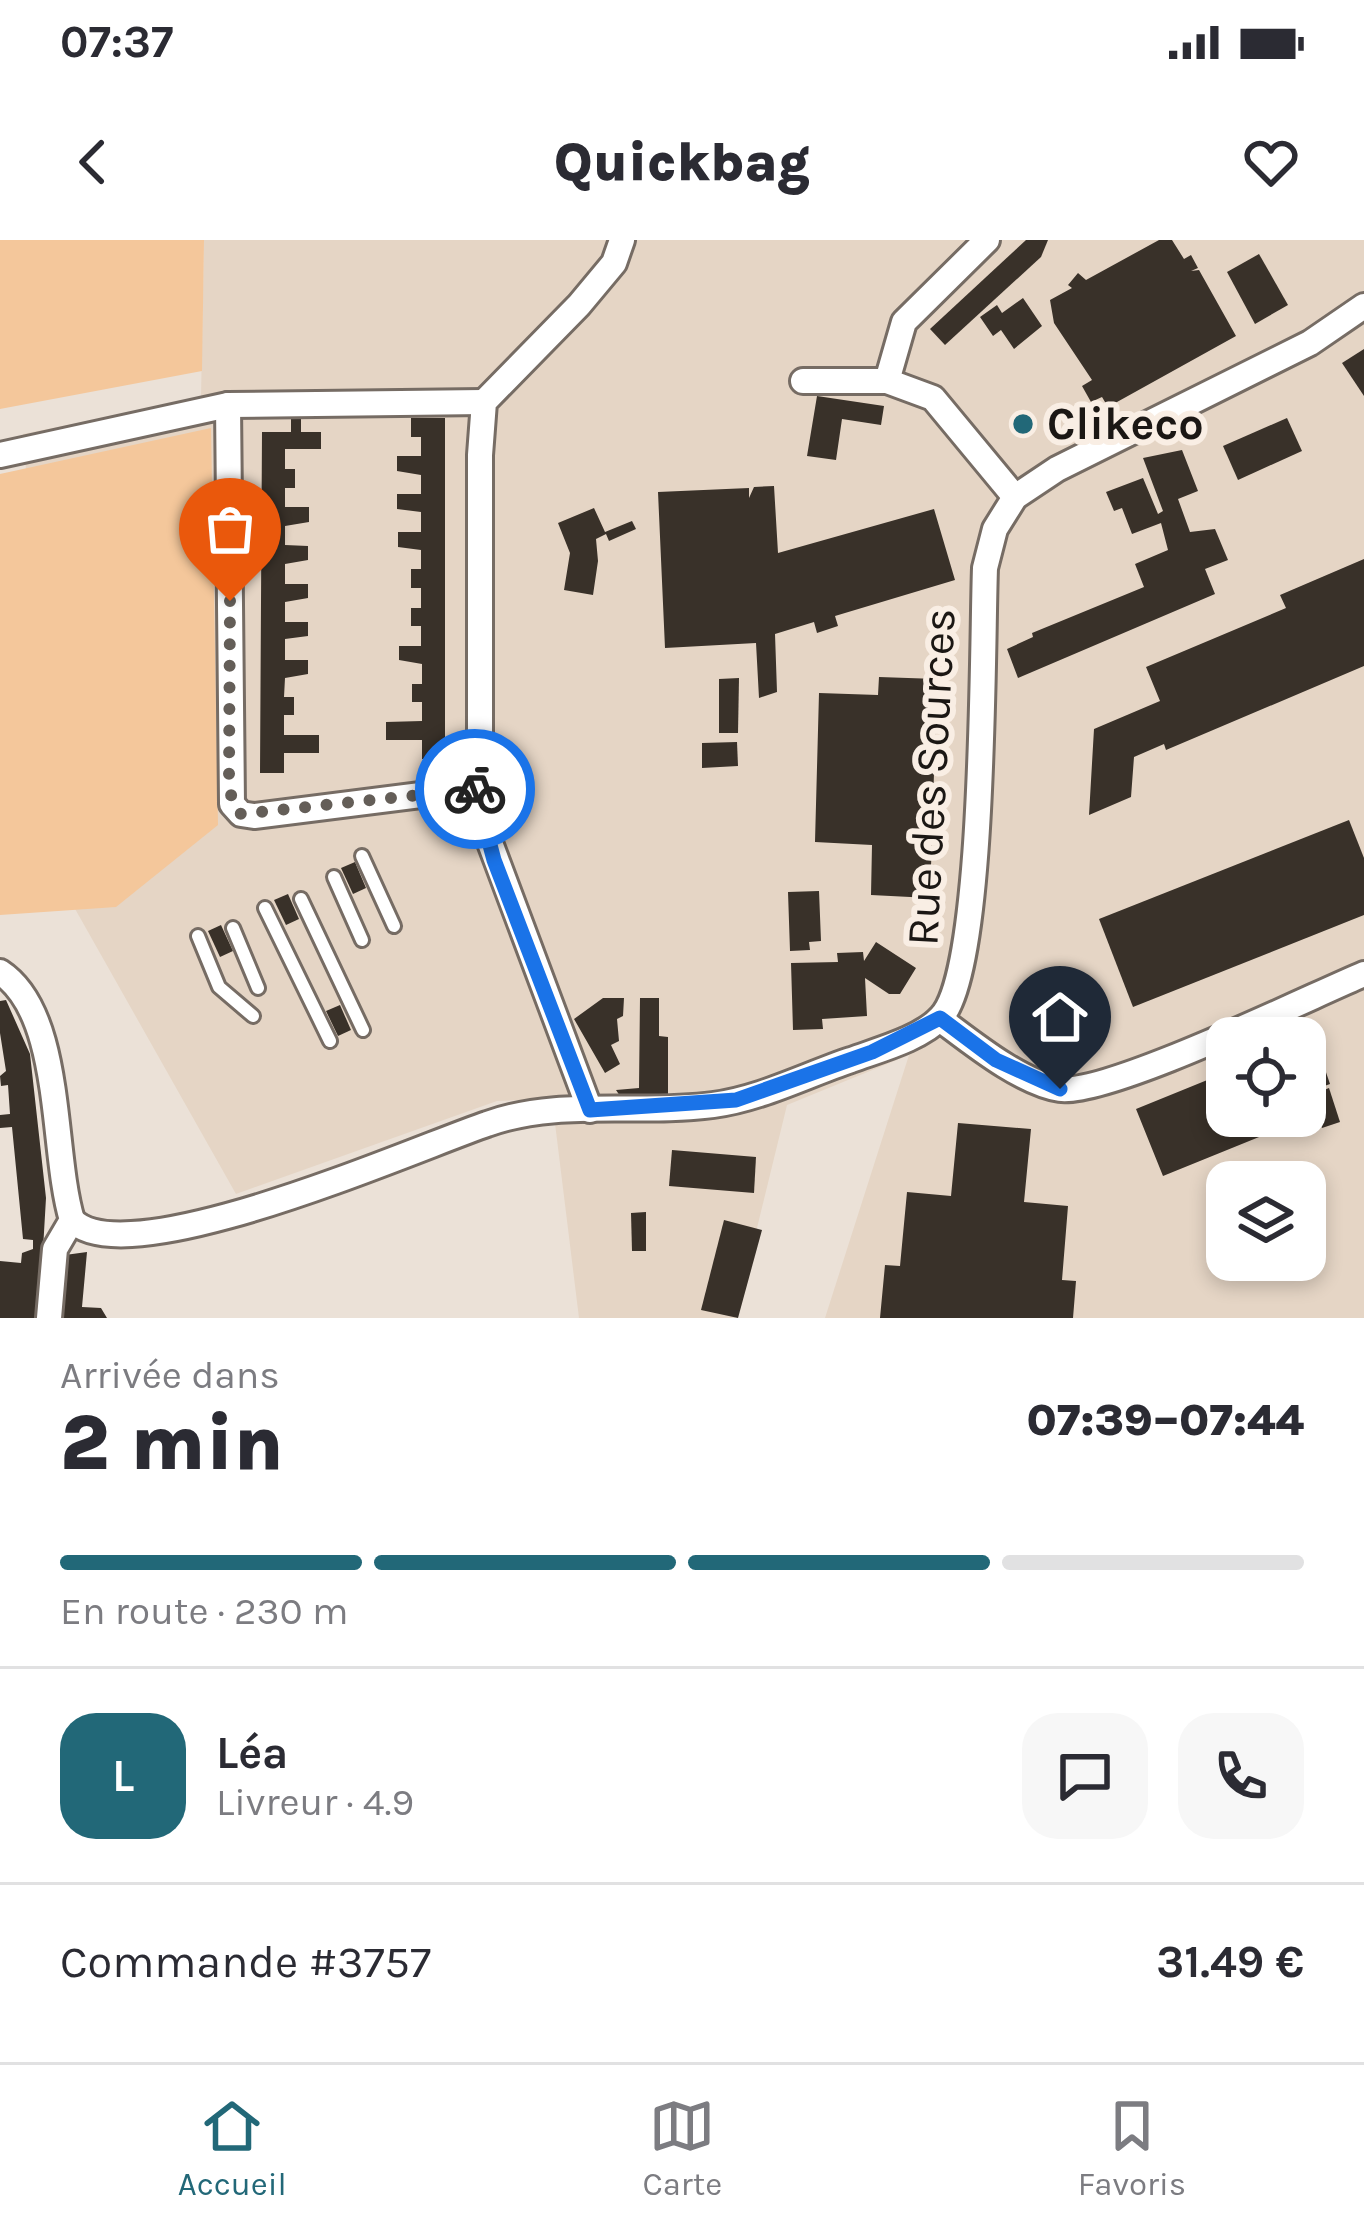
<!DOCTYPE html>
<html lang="fr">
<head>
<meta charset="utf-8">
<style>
	:root { --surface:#fff; --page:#f7f7f7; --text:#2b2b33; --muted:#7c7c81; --line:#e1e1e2; --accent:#226878 }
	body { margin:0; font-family:Karla,sans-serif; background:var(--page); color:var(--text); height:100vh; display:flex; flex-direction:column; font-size:45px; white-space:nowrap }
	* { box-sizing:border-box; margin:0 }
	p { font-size:39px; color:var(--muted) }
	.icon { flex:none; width:66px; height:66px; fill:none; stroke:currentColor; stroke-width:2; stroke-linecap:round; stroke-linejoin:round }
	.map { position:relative; height:1078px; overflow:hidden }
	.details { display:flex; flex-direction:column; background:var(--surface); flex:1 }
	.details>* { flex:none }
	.controls { position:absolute; left:1206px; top:777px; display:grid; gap:24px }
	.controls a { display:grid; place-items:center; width:120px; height:120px; border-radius:24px; background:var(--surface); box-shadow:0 6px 18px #0003; font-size:60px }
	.pin { position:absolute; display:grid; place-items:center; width:102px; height:102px; color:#fff; margin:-123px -51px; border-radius:50% 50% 50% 0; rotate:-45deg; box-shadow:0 0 12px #0007 }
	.pin .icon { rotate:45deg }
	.courier { position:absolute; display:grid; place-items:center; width:120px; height:120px; margin:-60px; border:9px solid #1a73e8; border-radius:50%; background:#fff; color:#222; box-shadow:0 3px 15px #0007 }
	.overview em { font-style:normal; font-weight:800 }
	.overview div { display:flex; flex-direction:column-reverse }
	.overview { display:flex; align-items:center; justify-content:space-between; height:204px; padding:0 60px }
	h1 { font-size:78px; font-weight:800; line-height:90px }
	.bar { display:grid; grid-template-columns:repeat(4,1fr); gap:18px 12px; align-content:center; height:144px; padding:0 60px }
	.bar i { height:15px; border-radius:9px; background:var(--line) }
	.bar .current { background:var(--accent) }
	.bar p { grid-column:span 4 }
	.line { display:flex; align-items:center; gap:30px; padding:0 60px; border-top:3px solid var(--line) }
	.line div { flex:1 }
	.round { display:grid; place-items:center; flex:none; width:126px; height:126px; border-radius:36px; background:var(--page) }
	.status { display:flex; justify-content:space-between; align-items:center; height:84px; padding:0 60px; background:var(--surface); direction:ltr }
	.status svg { height:33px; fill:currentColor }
	header { display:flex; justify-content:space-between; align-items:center; height:156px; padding:0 60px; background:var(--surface); font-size:54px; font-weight:800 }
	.tabs { display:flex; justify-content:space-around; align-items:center; height:168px; border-top:3px solid var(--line); background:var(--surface); font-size:33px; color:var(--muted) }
	.tabs a { display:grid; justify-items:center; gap:6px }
	.tabs .current { color:var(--accent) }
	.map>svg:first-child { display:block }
</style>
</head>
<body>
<div class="status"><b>07:37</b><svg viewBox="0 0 49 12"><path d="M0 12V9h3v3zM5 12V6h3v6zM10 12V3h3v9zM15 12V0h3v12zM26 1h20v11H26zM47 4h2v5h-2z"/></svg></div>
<header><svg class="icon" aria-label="back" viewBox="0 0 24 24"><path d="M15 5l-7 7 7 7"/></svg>Quickbag<svg class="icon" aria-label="heart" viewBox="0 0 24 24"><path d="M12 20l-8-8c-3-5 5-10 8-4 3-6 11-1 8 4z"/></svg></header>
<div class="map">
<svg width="1364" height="1078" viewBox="0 0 1364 1078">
	<rect width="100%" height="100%" fill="#ebe1d7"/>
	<!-- built -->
	<path fill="#e5d5c5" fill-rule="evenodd" d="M204,0H1364V1078H825L909,815L787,865L735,1078H579L552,859L497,861L236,954L61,644L23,194L201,158ZM1227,798H1305V876H1227ZM1227,942H1305V1020H1227Z"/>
	<!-- green -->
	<g fill="#f4c79b">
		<polygon points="0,0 204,0 202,131 0,169"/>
		<polygon points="211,188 218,585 116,667 0,675 0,234"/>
	</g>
	<!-- building -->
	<g fill="#393129">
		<polygon points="1048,0 1041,17 945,105 930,89 1026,0"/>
		<polygon points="1159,0 1172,0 1184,19 1191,15 1198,28 1191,31 1199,30 1236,96 1108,167 1102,157 1091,162 1082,146 1092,140 1054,83 1050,60 1072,48 1068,45 1078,33 1086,40"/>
		<polygon points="1259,14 1288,65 1255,84 1227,32"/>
		<polygon points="1023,58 1042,86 1014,109 1001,90 993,96 980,77 997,65 1002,73"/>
		<polygon points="1364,109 1364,156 1342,123"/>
		<polygon points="817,156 884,166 881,185 842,179 836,220 807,216"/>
		<polygon points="291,177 301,177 301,192 321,192 321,209 285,209 285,229 295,229 295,248 285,248 285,267 309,267 309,282 285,286 285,305 308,306 308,320 285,324 285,344 308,344 308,358 285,362 285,382 308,382 308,396 285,399 285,420 308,420 308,434 285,438 284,457 294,457 294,475 284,475 284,495 319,495 319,513 284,513 284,533 260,533 262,192 291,192"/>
		<polygon points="411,178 445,178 445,519 422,519 422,500 386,500 386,482 422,481 422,462 412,462 412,444 422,444 422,424 399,420 399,406 421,406 421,386 411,386 411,368 421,368 421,348 411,348 411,329 421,329 421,310 398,307 398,292 421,292 421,272 397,269 397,254 421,254 421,235 397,231 397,216 421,216 421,197 411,197"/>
		<polygon points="1287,178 1302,211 1238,240 1223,206"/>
		<polygon points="1182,210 1198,251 1178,259 1190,292 1215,289 1228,320 1205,329 1215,354 1018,438 1007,409 1033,397 1032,393 1144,347 1135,324 1168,310 1161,283 1132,294 1122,268 1114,271 1106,252 1143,238 1158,274 1163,271 1143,218"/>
		<polygon points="774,246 778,313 934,269 955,340 835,376 838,386 817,393 814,382 775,394 777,452 759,458 756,403 665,408 658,252 749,248 749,258 754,247"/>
		<polygon points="594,268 605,292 632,281 636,289 609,301 606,294 596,299 598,321 593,355 564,350 570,313 558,283"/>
		<polygon points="1364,319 1364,426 1166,510 1164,504 1134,517 1131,557 1089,575 1094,489 1160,461 1146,427 1286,368 1280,355"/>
		<polygon points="879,437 937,439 930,658 871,655 872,605 815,602 819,453 878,455"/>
		<polygon points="739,438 738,493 719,493 719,439"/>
		<polygon points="737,502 738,526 702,528 702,503"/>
		<polygon points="1349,580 1364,618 1364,675 1133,767 1099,679"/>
		<polygon points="355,622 366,648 353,654 341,628"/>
		<polygon points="819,651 821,701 809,702 810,710 790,711 788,652"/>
		<polygon points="288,654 299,679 286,685 274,660"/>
		<polygon points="221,685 233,711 220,717 208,691"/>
		<polygon points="876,702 916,728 900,754 889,754 865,738 867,776 822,779 823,789 793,790 791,723 838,722 837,713 863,712 864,721"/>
		<polygon points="603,758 624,758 623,776 617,779 619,801 611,805 620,824 605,833 574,779"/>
		<polygon points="640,758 659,758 659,796 668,797 668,855 620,856 616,850 639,848"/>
		<polygon points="6,760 30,814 46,958 39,1078 0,1078 0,1021 21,1023 22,1013 33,1009 33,1000 23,999 12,887 0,888 0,875 10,874 8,845 1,846 0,836 6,831 0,793 0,761"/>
		<polygon points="340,765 351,790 338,796 326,771"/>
		<polygon points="1319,812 1330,844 1313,850 1305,817"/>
		<polygon points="1227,832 1227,876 1299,876 1301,880 1163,936 1136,869"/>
		<polygon points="1329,848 1340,882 1322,888 1311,855"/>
		<polygon points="958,883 1031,889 1024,962 1068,966 1062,1040 1076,1041 1073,1078 880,1078 885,1025 900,1026 907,952 951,956"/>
		<polygon points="672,910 756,917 754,953 669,946"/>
		<polygon points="646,972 646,1011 632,1011 631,973"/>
		<polygon points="724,980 762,990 738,1078 701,1070"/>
		<polygon points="87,1012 82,1067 101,1068 107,1078 59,1078 65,1015"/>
	</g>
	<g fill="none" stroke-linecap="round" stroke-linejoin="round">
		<!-- service casing -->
		<g stroke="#766c64" stroke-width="18">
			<g id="service">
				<polyline points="362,616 394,686"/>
				<polyline points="334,637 362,700"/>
				<polyline points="301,659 363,790"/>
				<polyline points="265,668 330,801"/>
				<polyline points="233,688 258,748"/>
				<polyline points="198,696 219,747 253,776"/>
			</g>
		</g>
		<!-- minor casing -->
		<g stroke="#766c64" stroke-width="30">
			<g id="minor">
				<polyline points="803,141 887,141 933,158 1015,257"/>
				<polyline points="887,141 904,82 987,0"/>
				<polyline points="228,165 232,564 241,574 254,576 476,548"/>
				<polyline points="0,215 228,165 484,162"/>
				<path d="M0,732C64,774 51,911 72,980L55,1009L49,1078"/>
				<path d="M940,779C971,802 1021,843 1060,849C1107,856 1309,757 1364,734"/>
				<polyline points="590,870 480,576 480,215 484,162 579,65 614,23 622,0"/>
				<path d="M72,980C126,1037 416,908 487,884C558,858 639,875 713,865C760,859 806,835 851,820C878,810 921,799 941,777C985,731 982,407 985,328L995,289L1015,257L1057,229L1310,103L1364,66"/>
			</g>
		</g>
		<!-- service -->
		<use href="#service" stroke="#fff" stroke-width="12"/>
		<!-- minor -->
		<use href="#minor" stroke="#fff" stroke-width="24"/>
	</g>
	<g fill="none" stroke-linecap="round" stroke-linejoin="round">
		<!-- done -->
		<polyline stroke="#645e58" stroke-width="12" stroke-dasharray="0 21.6" points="230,361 229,536 232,563 241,574 475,549"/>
		<!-- route -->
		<polyline stroke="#1a73e8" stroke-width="15" points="475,549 494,620 590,870 736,860 872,812 940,778 996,820 1060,849"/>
	</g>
	<!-- markers -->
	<circle fill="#226878" stroke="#f9eee4" stroke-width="4.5" cx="1023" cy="184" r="12"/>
	<g text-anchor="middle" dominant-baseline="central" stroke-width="12" stroke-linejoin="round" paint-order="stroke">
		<!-- poi labels -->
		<g font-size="45" font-weight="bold" fill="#1b1714" stroke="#f9eee4" text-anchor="start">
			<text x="1047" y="184">Clikeco</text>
		</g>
		<!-- street labels -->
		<g font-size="45" fill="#1b1714" stroke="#f9eee4">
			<text transform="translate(931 537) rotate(-87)">Rue des Sources</text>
		</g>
	</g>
</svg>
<div class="controls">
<a><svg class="icon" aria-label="locate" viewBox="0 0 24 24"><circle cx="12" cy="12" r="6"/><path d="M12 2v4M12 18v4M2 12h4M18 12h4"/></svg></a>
<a><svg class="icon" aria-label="layers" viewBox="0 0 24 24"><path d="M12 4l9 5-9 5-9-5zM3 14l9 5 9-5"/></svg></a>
</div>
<div class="pin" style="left:230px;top:361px;background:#ea580c"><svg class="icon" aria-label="bag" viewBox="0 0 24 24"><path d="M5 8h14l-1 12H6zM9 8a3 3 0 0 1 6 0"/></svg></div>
<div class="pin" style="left:1060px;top:849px;background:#1f2937"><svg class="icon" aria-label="home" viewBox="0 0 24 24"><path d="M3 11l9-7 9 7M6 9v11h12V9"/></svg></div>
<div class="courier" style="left:475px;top:549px"><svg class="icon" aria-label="bike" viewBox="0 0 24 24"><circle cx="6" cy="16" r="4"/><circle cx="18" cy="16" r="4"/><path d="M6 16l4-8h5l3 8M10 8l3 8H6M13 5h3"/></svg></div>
</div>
<section class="details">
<div class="overview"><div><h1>2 min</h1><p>Arrivée dans</p></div><em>07:39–07:44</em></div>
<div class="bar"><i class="current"></i><i class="current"></i><i class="current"></i><i></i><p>En route · 230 m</p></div>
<div class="line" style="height:216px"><b class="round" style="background:var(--accent);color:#fff">L</b><div><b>Léa</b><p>Livreur · 4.9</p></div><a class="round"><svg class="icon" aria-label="chat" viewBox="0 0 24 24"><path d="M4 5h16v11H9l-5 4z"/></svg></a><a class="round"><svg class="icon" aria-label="phone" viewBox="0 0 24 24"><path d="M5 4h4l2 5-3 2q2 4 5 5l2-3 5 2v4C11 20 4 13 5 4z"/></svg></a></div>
<div class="line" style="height:156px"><div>Commande #3757</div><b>31.49 €</b></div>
</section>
<nav class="tabs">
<a class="current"><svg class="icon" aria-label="home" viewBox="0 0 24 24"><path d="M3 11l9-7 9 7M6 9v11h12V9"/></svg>Accueil</a>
<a><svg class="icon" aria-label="map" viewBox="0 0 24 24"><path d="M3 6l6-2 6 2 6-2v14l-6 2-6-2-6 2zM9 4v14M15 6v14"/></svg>Carte</a>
<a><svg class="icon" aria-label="saved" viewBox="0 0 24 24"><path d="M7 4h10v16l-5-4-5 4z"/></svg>Favoris</a>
</nav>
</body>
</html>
